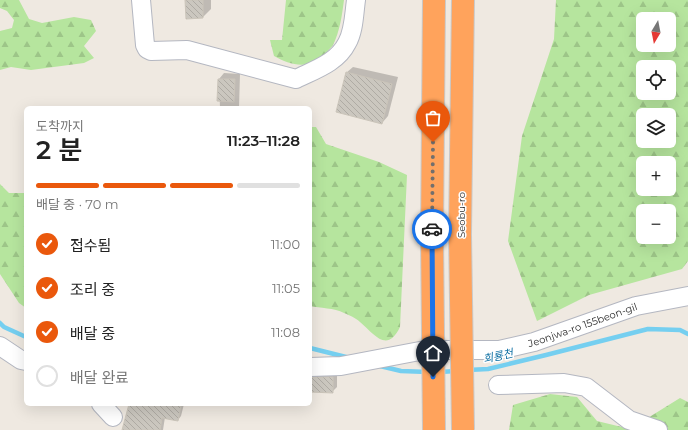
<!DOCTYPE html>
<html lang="ko">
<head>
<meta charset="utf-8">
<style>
	:root { --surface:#fff; --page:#f2f2f2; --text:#222; --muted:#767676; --line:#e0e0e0; --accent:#ea580c }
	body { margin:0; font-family:Montserrat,"Noto Sans KR",sans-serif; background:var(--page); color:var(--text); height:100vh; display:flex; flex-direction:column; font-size:15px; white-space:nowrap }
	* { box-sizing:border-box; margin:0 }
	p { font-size:13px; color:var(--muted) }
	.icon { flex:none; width:22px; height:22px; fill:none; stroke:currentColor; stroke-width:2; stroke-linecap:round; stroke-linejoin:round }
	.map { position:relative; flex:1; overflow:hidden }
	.sheet { position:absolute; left:24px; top:106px; width:288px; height:300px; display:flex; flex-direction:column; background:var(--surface); border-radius:6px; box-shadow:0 4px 16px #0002 }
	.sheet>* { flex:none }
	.needle { width:26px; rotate:190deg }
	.tools { position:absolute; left:636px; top:12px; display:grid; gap:8px }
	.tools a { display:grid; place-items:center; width:40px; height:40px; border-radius:6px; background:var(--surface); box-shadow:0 4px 16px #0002; font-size:20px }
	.pin { position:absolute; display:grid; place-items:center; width:34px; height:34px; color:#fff; margin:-41px -17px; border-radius:50% 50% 50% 0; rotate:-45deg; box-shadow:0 0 4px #0007 }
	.pin .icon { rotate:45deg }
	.courier { position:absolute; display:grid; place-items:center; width:40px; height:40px; margin:-20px; border:3px solid #1a73e8; border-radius:50%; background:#fff; color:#222; box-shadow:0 1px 5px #0007 }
	.head em { font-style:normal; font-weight:600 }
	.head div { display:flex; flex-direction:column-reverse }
	.head { display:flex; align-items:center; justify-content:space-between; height:68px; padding:0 12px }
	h1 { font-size:26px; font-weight:600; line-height:30px }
	.bar { display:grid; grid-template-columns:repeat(4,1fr); gap:6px 4px; align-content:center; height:48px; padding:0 12px }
	.bar i { height:5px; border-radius:3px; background:var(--line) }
	.bar .on { background:var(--accent) }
	.bar p { grid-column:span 4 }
	ol { padding:0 12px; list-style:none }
	li { display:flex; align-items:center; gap:12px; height:44px }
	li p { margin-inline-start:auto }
	li .icon { padding:4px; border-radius:50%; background:var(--accent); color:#fff; stroke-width:4 }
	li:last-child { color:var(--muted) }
	li i { width:22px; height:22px; border:2px solid var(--line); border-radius:50% }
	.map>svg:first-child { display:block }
</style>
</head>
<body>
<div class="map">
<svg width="688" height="430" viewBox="0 0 688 430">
	<defs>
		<pattern id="forest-firs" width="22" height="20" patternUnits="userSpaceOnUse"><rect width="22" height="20" fill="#b6e59e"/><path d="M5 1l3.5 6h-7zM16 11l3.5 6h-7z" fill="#9dc588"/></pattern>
		<pattern id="building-back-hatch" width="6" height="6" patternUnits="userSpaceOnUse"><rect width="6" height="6" fill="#cbc7bf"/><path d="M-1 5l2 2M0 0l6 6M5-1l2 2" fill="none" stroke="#afaba4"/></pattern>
	</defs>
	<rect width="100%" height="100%" fill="#efe9e1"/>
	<!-- forest -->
	<g fill="url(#forest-firs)" fill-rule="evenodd">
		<polygon points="0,0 19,0 29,19 42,23 74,17 91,20 96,31 84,46 94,58 84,63 31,70 11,67 0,70 0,31 12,28 14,20 7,11 0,8"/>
		<path d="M286,0H344C342,15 340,31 333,45C331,48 327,51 325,54C310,70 291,66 274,56L270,40H282Z"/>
		<path d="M556,0H688V261L682,269L589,295L537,321L508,241L522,136L554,39ZM643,19H669V45H643ZM643,67H669V93H643ZM643,115H669V141H643ZM643,163H669V189H643ZM643,211H669V237H643Z"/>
		<path d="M310,127H316L326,144L379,162L407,175L400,327C387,354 374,334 360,322C356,318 349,315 344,313C334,308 320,308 310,306Z"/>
		<polygon points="0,184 9,193 26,193 26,308 19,303 0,274"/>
		<polygon points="550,394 577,397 597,421 630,429 680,398 688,402 688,430 509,430 513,405"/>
	</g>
	<!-- shadow -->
	<g fill="#0003">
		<polygon points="186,0 211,0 211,9 203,17"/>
		<polygon points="353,67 398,77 388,116 382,123 346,73"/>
		<polygon points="224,73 240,74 239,108 263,107 263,108 220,108 219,79"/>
		<polygon points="310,372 337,373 337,387 332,392 310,391"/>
		<polygon points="130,404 184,404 181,416 178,420 165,417 163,430 123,430"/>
	</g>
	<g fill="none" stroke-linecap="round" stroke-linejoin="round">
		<!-- stream -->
		<g stroke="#75cff0" stroke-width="4.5">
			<polyline points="0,323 4,327 26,337"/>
			<polyline points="310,348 350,358"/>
			<polyline points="380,366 401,371 428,372"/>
			<polyline points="468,370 488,369 546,355 648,329 680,330 688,334"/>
			<polyline points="440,372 456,371"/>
		</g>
	</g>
	<!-- building -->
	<g fill="url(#building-back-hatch)" stroke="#cbc5ba">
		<polygon points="185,0 203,0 203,18 186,19"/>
		<polygon points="346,72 392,84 382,124 336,112"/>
		<polygon points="218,79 235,79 234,102 217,101"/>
		<polygon points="310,377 333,377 333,393 310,392"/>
		<polygon points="129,404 169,404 181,406 178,421 162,418 160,430 122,430"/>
	</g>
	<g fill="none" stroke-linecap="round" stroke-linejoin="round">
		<!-- minor casing -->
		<g stroke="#b4b7c1" stroke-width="20">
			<g id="minor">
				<path d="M141,0L145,45L147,49L151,51L187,50L296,79C314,70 337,63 347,43C354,31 354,14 356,0"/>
				<polyline points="0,346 21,360 26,361"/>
				<path id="s1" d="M310,367L341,366L425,350H499L534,342L636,306L688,296"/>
				<polyline points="498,385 564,383 586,387 629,420 658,430"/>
				<polyline points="101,404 113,417"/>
			</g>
		</g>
		<!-- highway casing -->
		<g stroke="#c9c9c9" stroke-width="24">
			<g id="highway">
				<polyline points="460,234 463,0"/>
				<polyline points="432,235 434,0"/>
			</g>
		</g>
		<!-- minor -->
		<use href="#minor" stroke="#fff" stroke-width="18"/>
		<!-- highway -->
		<use href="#highway" stroke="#ffa35c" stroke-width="22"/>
		<!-- highway-bridge casing -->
		<g stroke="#c9c9c9" stroke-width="24" stroke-linecap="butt">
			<g id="highway-bridge">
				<polyline points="460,234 463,430"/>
				<polyline points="432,235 434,430"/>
			</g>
		</g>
		<!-- highway-bridge -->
		<use href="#highway-bridge" stroke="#ffa35c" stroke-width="22"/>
	</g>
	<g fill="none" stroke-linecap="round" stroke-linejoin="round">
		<!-- done -->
		<polyline stroke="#726f6d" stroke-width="4" stroke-dasharray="0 7.2" points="432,229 433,142"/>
		<!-- route -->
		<polyline stroke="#1a73e8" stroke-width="5" points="432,229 433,377"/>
	</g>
	<g text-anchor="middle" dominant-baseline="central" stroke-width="3" stroke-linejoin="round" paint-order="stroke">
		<!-- street labels -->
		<g font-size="10" fill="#2e2e2e" stroke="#fff">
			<text transform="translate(461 215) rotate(-90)">Seobu-ro</text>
			<text stroke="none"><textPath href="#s1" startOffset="278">Jeonjwa-ro 155beon-gil</textPath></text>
		</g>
		<!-- water labels -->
		<g font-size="11" font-style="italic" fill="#0d6fa3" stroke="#fff">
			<text transform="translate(498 356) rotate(-12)">회룡천</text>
		</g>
	</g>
</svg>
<div class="tools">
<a><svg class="needle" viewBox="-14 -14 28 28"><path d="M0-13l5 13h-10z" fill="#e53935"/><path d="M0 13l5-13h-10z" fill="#767676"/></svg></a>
<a><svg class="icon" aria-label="locate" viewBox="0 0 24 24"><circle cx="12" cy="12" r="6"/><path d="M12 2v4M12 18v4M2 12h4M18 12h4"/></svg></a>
<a><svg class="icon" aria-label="layers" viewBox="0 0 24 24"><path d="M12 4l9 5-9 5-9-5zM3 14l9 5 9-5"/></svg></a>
<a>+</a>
<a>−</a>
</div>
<div class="pin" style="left:433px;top:142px;background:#ea580c"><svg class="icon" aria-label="bag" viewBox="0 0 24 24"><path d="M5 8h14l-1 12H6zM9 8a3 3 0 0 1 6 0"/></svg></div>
<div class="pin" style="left:433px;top:377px;background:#1f2937"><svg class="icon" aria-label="home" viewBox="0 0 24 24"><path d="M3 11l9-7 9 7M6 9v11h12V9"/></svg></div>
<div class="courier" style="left:432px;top:229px"><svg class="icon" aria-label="car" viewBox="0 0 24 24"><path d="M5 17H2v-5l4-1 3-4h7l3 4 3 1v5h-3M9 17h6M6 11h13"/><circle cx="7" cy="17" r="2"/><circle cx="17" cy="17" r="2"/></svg></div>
<section class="sheet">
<div class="head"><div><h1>2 분</h1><p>도착까지</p></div><em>11:23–11:28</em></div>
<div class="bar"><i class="on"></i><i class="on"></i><i class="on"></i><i></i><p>배달 중 · 70 m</p></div>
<ol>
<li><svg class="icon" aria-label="check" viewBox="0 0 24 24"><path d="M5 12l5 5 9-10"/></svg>접수됨<p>11:00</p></li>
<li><svg class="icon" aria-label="check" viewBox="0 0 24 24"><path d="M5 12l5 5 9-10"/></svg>조리 중<p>11:05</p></li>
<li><svg class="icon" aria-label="check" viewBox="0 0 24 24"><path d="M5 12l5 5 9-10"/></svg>배달 중<p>11:08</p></li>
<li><i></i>배달 완료</li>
</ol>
</section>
</div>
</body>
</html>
